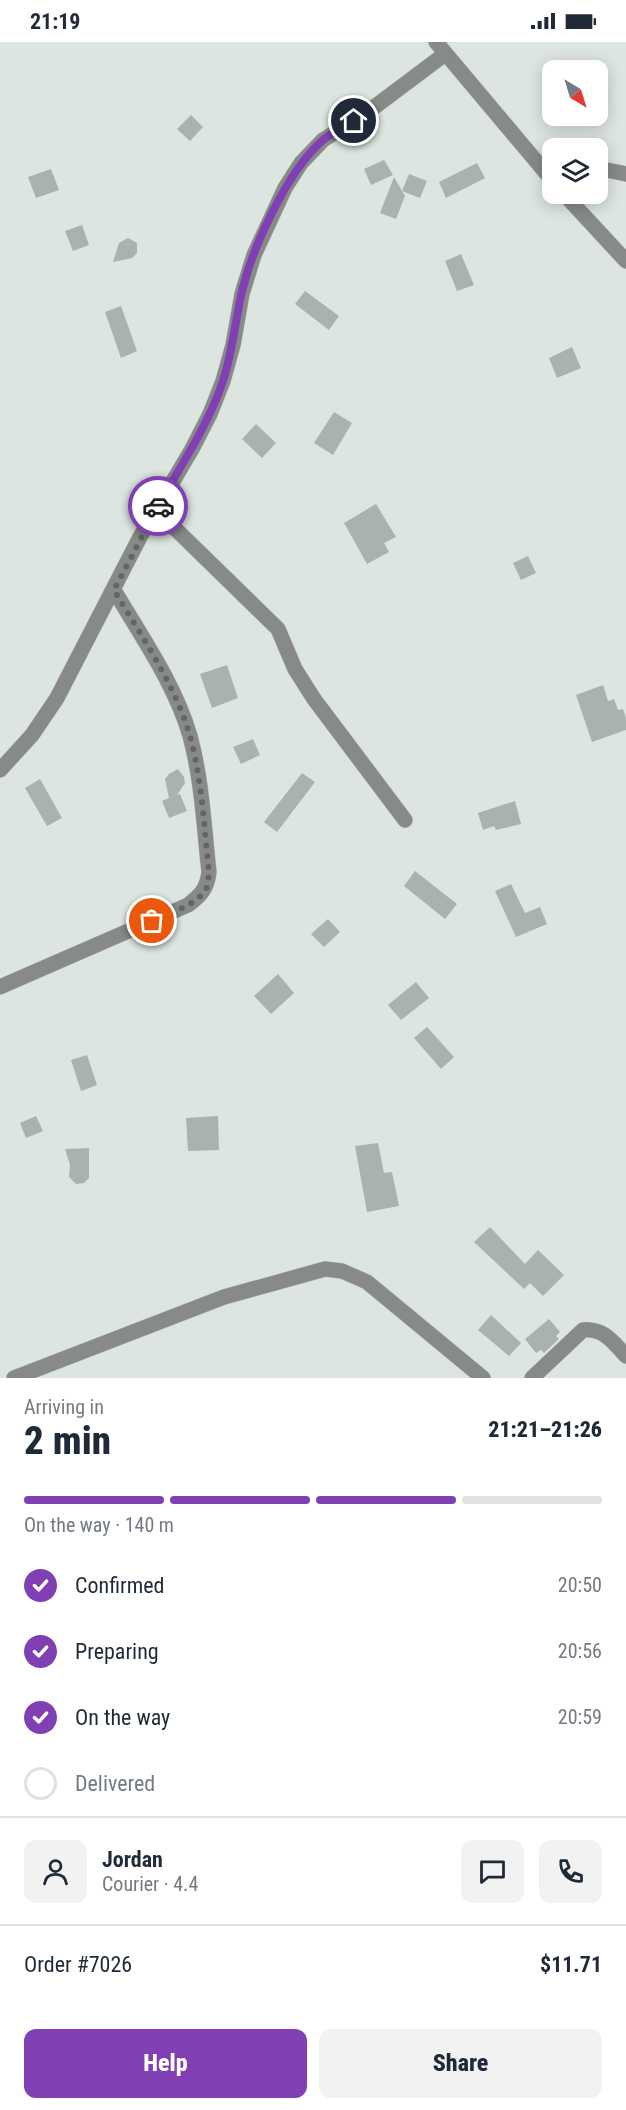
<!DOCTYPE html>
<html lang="en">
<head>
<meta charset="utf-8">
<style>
	:root { --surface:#fff; --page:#f2f2f3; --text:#1f2937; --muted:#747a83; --line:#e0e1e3; --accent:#813fb4 }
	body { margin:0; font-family:"Roboto Condensed",sans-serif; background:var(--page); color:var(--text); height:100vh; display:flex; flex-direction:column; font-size:22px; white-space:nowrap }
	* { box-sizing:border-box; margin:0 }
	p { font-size:20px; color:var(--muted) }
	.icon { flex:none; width:33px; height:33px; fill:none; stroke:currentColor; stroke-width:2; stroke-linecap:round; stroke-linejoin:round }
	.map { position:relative; height:1336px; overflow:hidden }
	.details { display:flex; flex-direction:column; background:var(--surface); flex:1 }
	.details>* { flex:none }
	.needle { width:39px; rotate:142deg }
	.tools { position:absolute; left:542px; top:18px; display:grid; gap:12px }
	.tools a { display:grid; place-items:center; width:66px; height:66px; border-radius:12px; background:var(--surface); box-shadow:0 3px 15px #0003; font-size:30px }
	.pin { position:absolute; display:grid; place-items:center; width:51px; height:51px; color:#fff; margin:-26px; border:3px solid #fff; border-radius:50%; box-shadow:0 2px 6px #0007 }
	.courier { position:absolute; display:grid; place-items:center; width:60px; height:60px; margin:-30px; border:4px solid #813fb4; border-radius:50%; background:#fff; color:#222; box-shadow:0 2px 8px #0007 }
	.headline em { font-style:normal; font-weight:800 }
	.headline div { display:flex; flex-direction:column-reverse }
	.headline { display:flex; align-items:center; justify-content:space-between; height:102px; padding:0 24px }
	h1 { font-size:39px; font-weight:800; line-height:45px }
	.bar { display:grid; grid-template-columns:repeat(4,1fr); gap:9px 6px; align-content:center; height:72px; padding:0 24px }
	.bar i { height:8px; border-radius:4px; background:var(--line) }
	.bar .active { background:var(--accent) }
	.bar p { grid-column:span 4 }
	.line { display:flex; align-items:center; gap:15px; padding:0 24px; border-top:2px solid var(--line) }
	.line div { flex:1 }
	.round { display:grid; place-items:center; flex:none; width:63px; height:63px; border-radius:12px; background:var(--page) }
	ol { padding:0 24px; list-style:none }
	li { display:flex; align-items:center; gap:18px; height:66px }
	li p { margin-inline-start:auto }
	li .icon { padding:6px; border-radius:50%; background:var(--accent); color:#fff; stroke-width:4 }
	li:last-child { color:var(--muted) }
	li i { width:33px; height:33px; border:3px solid var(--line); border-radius:50% }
	.action { display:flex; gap:12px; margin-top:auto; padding:12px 24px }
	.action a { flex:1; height:69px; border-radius:12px; background:var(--accent); color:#fff; font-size:24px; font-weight:800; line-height:69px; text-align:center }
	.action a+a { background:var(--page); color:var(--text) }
	.status { display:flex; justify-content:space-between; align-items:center; height:42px; padding:0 30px; background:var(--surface); direction:ltr }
	.status svg { height:16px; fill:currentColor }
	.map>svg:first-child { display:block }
</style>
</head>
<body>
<div class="status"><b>21:19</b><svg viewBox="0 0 49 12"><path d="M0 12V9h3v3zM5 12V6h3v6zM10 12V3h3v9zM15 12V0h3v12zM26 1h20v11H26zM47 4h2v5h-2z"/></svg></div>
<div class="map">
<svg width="626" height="1336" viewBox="0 0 626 1336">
	<rect width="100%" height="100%" fill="#dde5e0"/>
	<!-- building -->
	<g fill="#aab2ad">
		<polygon points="191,73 203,85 190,99 177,87"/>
		<polygon points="384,118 393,133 371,143 364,127"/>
		<polygon points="477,121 485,136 446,156 439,140"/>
		<polygon points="51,127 59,148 36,156 28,135"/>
		<polygon points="409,132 427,139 420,156 402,149"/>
		<polygon points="394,135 405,154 396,177 380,171"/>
		<polygon points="82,183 89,203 73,209 65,189"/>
		<polygon points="128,196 137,201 137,211 132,216 113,220 119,201"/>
		<polygon points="461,212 474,243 457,249 445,219"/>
		<polygon points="305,249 339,274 329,288 295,262"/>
		<polygon points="121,264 137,309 121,316 105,270"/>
		<polygon points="572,305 581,326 557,336 549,316"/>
		<polygon points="334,370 352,381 333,413 314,401"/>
		<polygon points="256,382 276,401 262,416 242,397"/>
		<polygon points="376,462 396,495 384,501 389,510 367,522 344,481"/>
		<polygon points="528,514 536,531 521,538 513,521"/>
		<polygon points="227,623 238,656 212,666 200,632"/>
		<polygon points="603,643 608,659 614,657 618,668 623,667 626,676 626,688 592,700 576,653"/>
		<polygon points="253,697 260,713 241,722 233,705"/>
		<polygon points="178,727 184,735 185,741 177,753 180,752 187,769 169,776 162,759 169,756 165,737 169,732"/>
		<polygon points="302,731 315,740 277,790 264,780"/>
		<polygon points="40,737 62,776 47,784 25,746"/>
		<polygon points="515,759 521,782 496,788 494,784 483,788 478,771"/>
		<polygon points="415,829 457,862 445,877 404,844"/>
		<polygon points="511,842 525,871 540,865 547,882 516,895 495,849"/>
		<polygon points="328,877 340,890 324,905 311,892"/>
		<polygon points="278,932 294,951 271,972 254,954"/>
		<polygon points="416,940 429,956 401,978 388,963"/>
		<polygon points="427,985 454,1015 441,1027 414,996"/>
		<polygon points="87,1013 97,1043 81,1049 71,1018"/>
		<polygon points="36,1074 43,1089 26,1096 20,1081"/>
		<polygon points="218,1074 219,1108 188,1109 186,1076"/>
		<polygon points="378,1101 384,1131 392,1130 399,1164 367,1170 355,1104"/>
		<polygon points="89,1106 89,1136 84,1141 76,1142 69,1135 70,1123 65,1107"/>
		<polygon points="490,1185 525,1222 538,1208 564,1233 543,1254 530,1241 524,1247 474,1200"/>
		<polygon points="491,1273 521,1301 509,1314 478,1288"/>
		<polygon points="549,1277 560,1290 556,1294 559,1297 544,1311 541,1308 536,1311 525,1297"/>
	</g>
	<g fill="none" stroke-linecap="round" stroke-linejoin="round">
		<!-- minor casing -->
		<g stroke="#bbc2be" stroke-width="16">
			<g id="minor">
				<polyline points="436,0 552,138"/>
				<polyline points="597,126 626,132"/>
				<polyline points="564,152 626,219"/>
				<polyline points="156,468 278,587 295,627 314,657 405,778"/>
				<polyline points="0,728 32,693 57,656 140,495 192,407 210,372 223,339 233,303 242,252 254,213 285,146 301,121 323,98 369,69 445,12"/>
				<path d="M0,945L188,863C201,853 207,847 209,830C204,785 202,738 190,694C175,642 141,594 114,548"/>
				<polyline points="14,1336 224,1255 325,1227 342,1229 367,1240 483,1336"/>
				<path d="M532,1336L583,1288C604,1286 613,1300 626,1314"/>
			</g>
		</g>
		<!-- minor -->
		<use href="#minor" stroke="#878a88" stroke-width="15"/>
	</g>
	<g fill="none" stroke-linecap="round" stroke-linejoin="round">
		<!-- done -->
		<path stroke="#636764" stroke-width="6" stroke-dasharray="0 10.8" d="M152,879C168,872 200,862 207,845C209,841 208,835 209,830C204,785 202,738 190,694C175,642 141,594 114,548L158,464"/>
		<!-- route -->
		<path stroke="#813fb4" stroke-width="8" d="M158,464C181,423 208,384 223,339C232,311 235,282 241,254C251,208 287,129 323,98C332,91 344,85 354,79"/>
	</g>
</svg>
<div class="tools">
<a><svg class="needle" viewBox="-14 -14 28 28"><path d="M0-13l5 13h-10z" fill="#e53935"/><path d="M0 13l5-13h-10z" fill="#747a83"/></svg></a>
<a><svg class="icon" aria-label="layers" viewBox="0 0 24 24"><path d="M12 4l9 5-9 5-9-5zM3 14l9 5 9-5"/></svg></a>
</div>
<div class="pin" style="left:152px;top:879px;background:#ea580c"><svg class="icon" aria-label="bag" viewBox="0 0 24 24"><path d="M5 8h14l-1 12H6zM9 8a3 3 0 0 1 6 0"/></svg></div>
<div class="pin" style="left:354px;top:79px;background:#1f2937"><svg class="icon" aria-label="home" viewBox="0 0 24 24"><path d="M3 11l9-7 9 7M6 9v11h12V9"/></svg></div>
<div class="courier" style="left:158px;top:464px"><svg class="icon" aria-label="car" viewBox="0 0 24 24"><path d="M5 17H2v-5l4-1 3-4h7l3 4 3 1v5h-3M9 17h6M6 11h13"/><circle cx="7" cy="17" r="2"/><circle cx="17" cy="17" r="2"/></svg></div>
</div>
<section class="details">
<div class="headline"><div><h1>2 min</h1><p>Arriving in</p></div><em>21:21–21:26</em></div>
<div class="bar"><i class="active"></i><i class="active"></i><i class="active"></i><i></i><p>On the way · 140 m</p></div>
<ol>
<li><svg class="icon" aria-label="check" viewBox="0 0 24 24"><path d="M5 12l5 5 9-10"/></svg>Confirmed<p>20:50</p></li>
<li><svg class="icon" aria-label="check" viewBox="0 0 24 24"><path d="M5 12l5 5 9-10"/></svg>Preparing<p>20:56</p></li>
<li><svg class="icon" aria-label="check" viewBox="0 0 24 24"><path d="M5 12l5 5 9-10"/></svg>On the way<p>20:59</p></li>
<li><i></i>Delivered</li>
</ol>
<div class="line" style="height:108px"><a class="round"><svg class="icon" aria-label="person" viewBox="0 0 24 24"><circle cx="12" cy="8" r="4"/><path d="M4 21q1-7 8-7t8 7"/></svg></a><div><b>Jordan</b><p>Courier · 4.4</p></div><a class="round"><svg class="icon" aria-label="chat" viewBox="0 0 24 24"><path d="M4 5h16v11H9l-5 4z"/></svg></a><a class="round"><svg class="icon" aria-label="phone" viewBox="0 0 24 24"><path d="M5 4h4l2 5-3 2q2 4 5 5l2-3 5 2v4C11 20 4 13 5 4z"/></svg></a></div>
<div class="line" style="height:78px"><div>Order #7026</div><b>$11.71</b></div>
<div class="action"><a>Help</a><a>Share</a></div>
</section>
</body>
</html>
